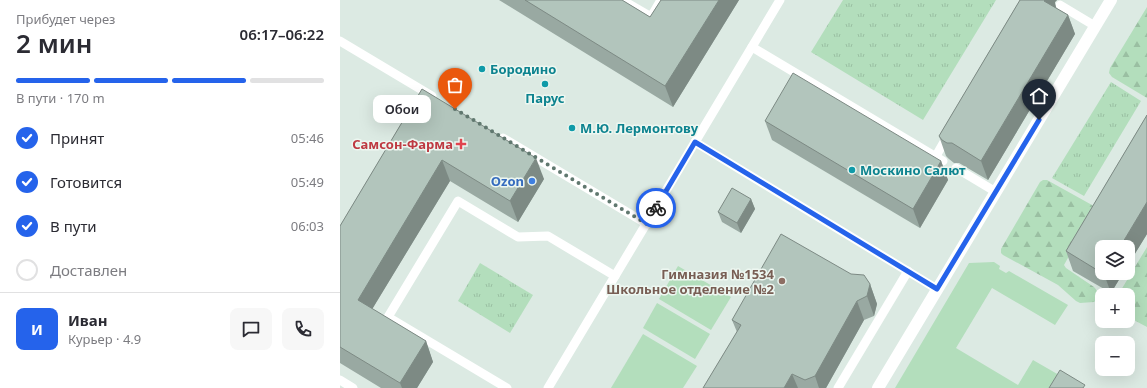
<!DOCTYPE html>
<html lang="ru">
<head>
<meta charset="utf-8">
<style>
	:root { --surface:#fff; --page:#f7f7f7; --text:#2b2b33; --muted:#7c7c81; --line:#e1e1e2; --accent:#2563eb }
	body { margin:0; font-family:"Noto Sans",sans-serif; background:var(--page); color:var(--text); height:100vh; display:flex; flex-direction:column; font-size:15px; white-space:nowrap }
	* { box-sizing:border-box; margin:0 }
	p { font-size:13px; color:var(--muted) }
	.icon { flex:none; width:22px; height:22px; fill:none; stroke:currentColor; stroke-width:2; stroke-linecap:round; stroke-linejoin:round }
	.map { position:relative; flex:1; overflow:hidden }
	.side { display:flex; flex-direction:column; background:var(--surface); width:340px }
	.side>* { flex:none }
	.tools { position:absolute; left:755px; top:240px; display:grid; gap:8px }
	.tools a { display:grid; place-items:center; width:40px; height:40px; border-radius:8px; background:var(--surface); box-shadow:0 4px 16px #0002; font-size:20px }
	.pin { position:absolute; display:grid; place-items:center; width:34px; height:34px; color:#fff; margin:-41px -17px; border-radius:50% 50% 50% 0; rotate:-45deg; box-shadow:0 0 4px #0007 }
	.pin .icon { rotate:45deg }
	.courier { position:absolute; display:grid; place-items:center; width:40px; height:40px; margin:-20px; border:3px solid #2563eb; border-radius:50%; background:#fff; color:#222; box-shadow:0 1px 5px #0007 }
	.bubble { position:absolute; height:28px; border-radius:8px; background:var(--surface); box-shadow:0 4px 16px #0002; font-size:13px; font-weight:600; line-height:28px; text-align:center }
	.overview em { font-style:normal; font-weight:600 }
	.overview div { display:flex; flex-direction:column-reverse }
	.overview { display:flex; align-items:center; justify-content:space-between; height:68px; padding:0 16px }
	h1 { font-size:26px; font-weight:600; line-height:30px }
	.bar { display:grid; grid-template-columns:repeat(4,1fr); gap:6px 4px; align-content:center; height:48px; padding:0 16px }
	.bar i { height:5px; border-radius:3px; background:var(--line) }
	.bar .active { background:var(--accent) }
	.bar p { grid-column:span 4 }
	.line { display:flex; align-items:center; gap:10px; padding:0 16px; border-top:1px solid var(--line) }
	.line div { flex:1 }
	.round { display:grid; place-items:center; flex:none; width:42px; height:42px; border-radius:8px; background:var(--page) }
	ol { padding:0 16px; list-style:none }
	li { display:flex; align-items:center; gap:12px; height:44px }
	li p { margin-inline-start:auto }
	li .icon { padding:4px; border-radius:50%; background:var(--accent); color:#fff; stroke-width:4 }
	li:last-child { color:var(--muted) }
	li i { width:22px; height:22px; border:2px solid var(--line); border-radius:50% }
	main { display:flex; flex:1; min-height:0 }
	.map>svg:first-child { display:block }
</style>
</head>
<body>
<main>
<section class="side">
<div class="overview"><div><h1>2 мин</h1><p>Прибудет через</p></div><em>06:17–06:22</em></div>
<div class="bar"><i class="active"></i><i class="active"></i><i class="active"></i><i></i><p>В пути · 170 m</p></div>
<ol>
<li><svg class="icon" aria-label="check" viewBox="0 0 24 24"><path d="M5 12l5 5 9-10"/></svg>Принят<p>05:46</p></li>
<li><svg class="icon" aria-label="check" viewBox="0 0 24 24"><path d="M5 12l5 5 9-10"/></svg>Готовится<p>05:49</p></li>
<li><svg class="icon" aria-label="check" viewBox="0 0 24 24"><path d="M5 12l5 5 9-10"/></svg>В пути<p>06:03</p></li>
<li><i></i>Доставлен</li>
</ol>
<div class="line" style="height:72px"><b class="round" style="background:var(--accent);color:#fff">И</b><div><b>Иван</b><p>Курьер · 4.9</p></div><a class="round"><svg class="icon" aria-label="chat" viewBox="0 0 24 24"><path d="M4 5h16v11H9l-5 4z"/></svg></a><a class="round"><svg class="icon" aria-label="phone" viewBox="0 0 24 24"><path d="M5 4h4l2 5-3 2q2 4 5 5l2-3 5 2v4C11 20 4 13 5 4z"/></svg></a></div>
</section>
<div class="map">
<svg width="807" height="388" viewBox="0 0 807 388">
	<defs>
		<pattern id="forest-firs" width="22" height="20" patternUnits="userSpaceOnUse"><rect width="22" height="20" fill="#b3debc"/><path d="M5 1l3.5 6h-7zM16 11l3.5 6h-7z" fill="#9abfa2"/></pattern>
		<pattern id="park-tufts" width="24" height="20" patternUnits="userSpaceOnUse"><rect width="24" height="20" fill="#b3debc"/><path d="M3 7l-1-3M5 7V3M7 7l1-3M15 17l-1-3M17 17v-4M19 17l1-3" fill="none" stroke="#9abfa2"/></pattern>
	</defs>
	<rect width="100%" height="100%" fill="#dceae3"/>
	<!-- green -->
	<g fill="#b3debc">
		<polygon points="654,262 660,266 659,269 666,273 669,271 728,305 715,325 652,288 616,348 678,385 693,360 719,375 711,388 555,388 629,263"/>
		<polygon points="338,266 391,297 371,330 319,299"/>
		<polygon points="317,303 370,334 355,359 303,328"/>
		<polygon points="303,334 357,366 343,388 271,388"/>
	</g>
	<!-- forest -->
	<g fill="url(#forest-firs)">
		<polygon points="807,7 807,98 772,77 769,73 770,68"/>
		<polygon points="703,180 707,180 752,205 754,207 754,211 724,265 726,268 754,287 759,293 758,299 754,302 740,303 736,301 718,285 663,255 661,253 661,249 700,182"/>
		<polygon points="807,247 807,327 790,318 788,316 788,295 778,295"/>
	</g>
	<!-- park -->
	<g fill="url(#park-tufts)">
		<polygon points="503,0 656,0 583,120 471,52"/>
		<polygon points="771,82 801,101 744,196 712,178"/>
		<polygon points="140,263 193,295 170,333 118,301"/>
	</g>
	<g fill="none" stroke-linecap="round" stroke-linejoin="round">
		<!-- service -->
		<g stroke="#fff" stroke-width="9">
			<polyline points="282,0 311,17 321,0"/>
			<polyline points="720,5 755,26"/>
			<polyline points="0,41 92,96"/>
			<polyline points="412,47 603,161"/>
			<polyline points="163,138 307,224"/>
			<polyline points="355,142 597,289"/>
			<polyline points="596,156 608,135"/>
			<polyline points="616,168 656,192"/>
			<polyline points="0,380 13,388"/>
			<polyline points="167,388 48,317 118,201 178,237 208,236 275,276"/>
			<polyline points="208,388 440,0"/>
			<polyline points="498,388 568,271"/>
		</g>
		<!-- minor -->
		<polyline stroke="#fff" stroke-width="12" points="538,388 771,0"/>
	</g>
	<!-- wall -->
	<g fill="#99a9a2">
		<polygon points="159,0 282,0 310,17 321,0 399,0 333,107"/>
		<polygon points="680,0 717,0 715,2 716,8 728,15 735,34 648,180 619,163 614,163 609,159 606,156 599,136"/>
		<polygon points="82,89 204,179 178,222 110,181 32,309 86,341 93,362 77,388 41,388 0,363 0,226"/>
		<polygon points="807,115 807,234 788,265 762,247 762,273 783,273 771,293 733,271 726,251"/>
		<polygon points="425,121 601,161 608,180 580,228 432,140"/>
		<polygon points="411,199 415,209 401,233 382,222 378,212"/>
		<polygon points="530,284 537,304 534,316 524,320 486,388 363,388 397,332 392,320"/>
	</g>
	<!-- shaded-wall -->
	<g fill="#7d8a84">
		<polygon points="379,0 399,0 333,107 325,86"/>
		<polygon points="705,0 717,0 715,2 715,4 717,10 704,1"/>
		<polygon points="728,15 735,34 648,180 641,161"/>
		<polygon points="196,158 204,179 178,222 170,201"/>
		<polygon points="102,160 110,181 25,321 18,300"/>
		<polygon points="601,161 608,180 580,228 573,209"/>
		<polygon points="411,199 415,209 401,233 397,223"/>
		<polygon points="807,202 807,234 788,265 788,247 780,247"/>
		<polygon points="765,273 783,273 771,293 764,274"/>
		<polygon points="530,284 537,304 534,316 527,296"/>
		<polygon points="517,301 524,320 486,388 479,388 475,376"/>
		<polygon points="86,341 93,362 77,388 62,388 60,383"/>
		<polygon points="452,374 458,388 444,388"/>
	</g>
	<!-- building -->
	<g fill="#b2c5bc" stroke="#7d8a84">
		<polygon points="185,0 282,0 310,17 321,0 379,0 325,86"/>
		<polygon points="680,0 705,0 704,1 728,15 641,161 612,143 607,143 602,140 599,136"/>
		<polygon points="453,73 601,161 573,209 425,121"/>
		<polygon points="82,89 196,158 170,201 102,160 18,300 86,341 60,383 0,347 0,226"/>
		<polygon points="807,115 807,202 780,247 762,247 762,273 726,251"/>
		<polygon points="392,188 411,199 397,223 378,212"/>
		<polygon points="441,234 511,274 524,275 530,284 527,296 517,301 475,376 465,380 452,374 444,388 363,388 401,325 392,320"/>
		<polygon points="720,370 745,385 743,388 709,388"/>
	</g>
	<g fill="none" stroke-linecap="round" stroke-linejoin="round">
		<!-- done -->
		<polyline stroke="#60786f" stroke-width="4" stroke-dasharray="0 7.2" points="115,109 307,224 316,208"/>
		<!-- route -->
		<polyline stroke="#2563eb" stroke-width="5" points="316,208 355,142 597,289 699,120"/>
	</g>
	<!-- markers -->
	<g fill="#0f9aa8" stroke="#edf7f1" stroke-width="1.5">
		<circle cx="142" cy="69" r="4"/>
		<circle cx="205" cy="84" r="4"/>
		<circle cx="232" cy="128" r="4"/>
		<circle cx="512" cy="170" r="4"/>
	</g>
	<path fill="#e0444e" stroke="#edf7f1" stroke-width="1.5" d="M119 138h4v4h4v4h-4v4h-4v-4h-4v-4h4z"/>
	<circle fill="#3f7fe0" stroke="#edf7f1" stroke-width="1.5" cx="192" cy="181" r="4"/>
	<circle fill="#8d6e63" stroke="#edf7f1" stroke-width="1.5" cx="442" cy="281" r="4"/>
	<g text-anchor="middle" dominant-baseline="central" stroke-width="3" stroke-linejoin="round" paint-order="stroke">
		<!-- culture labels -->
		<g font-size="13" font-weight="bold" fill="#0d838f" stroke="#edf7f1" text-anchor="start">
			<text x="150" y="69">Бородино</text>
			<text x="205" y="98" text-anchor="middle">Парус</text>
			<text x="240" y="128">М.Ю. Лермонтову</text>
			<text x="520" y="170">Москино Салют</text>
		</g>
		<!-- health labels -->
		<g font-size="13" font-weight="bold" fill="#be3a42" stroke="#edf7f1" text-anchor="end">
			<text x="113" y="144">Самсон-Фарма</text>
		</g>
		<!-- shop labels -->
		<g font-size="13" font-weight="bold" fill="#366cbe" stroke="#edf7f1" text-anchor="end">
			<text x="184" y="181">Ozon</text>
		</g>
		<!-- education labels -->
		<g font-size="13" font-weight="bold" fill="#785e54" stroke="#edf7f1" text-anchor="end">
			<text x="434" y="274">Гимназия №1534<tspan x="434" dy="15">Школьное отделение №2</tspan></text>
		</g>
	</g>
</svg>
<div class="tools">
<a><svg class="icon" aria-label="layers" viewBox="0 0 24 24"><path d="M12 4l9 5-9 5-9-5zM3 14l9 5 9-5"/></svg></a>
<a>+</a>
<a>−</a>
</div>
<div class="pin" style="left:115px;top:109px;background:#ea580c"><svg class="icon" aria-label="bag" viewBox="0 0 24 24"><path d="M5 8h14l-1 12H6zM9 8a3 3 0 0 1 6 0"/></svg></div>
<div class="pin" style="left:699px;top:120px;background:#1f2937"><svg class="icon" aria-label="home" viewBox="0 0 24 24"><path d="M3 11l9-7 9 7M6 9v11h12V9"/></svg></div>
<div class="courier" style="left:316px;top:208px"><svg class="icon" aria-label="bike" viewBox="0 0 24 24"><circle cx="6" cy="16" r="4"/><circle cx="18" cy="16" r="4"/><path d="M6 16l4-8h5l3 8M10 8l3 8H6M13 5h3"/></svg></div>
<div class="bubble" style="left:33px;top:95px;width:58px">Обои</div>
</div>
</main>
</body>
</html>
